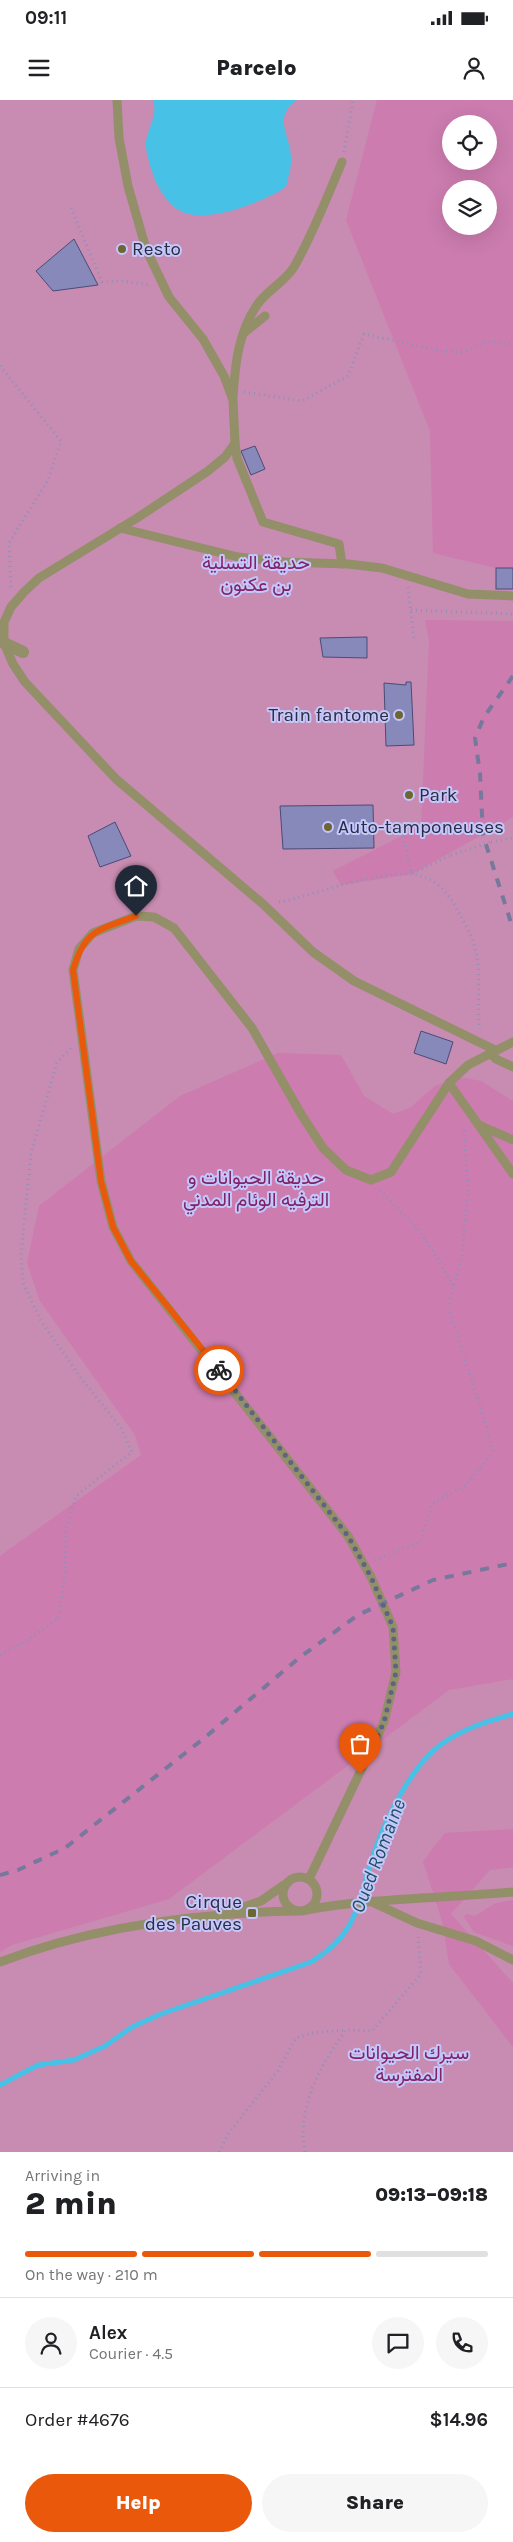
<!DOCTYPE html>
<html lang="en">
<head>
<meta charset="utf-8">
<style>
	:root { --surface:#fff; --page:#f6f6f6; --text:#202124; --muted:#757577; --line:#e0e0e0; --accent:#ea580c }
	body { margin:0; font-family:Karla,Vazirmatn,sans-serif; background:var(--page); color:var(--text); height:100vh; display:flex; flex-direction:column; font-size:19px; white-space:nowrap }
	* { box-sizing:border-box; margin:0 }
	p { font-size:16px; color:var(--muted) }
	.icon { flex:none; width:28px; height:28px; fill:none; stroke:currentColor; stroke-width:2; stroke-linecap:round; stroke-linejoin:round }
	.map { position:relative; height:2052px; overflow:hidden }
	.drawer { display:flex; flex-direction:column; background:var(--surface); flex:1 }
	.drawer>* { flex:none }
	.controls { position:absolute; left:442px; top:15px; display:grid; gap:10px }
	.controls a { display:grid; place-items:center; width:55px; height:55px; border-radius:50%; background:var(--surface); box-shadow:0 5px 20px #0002; font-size:25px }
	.pin { position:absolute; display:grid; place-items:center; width:42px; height:42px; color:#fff; margin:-51px -21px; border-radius:50% 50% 50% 0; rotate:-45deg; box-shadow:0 0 5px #0007 }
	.pin .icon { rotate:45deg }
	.courier { position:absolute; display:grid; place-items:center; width:50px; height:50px; margin:-25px; border:4px solid #ea580c; border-radius:50%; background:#fff; color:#222; box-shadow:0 1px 6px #0007 }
	.head em { font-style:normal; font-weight:800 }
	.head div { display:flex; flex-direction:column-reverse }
	.head { display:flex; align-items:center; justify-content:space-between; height:85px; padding:0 25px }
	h1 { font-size:32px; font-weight:800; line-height:38px }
	.bar { display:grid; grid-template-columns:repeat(4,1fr); gap:8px 5px; align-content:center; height:60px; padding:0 25px }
	.bar i { height:6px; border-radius:4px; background:var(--line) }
	.bar .selected { background:var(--accent) }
	.bar p { grid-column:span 4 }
	.line { display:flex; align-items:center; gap:12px; padding:0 25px; border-top:1px solid var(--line) }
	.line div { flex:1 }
	.round { display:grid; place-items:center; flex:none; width:52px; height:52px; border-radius:26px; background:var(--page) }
	.cta { display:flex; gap:10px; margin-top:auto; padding:10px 25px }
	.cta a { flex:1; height:58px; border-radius:30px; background:var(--accent); color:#fff; font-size:20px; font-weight:800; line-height:58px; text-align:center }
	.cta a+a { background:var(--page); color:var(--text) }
	.status { display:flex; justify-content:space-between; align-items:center; height:35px; padding:0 25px; background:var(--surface); direction:ltr }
	.status svg { height:14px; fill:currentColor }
	header { display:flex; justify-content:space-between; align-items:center; height:65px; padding:0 25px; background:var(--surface); font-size:22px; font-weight:800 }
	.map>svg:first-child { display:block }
</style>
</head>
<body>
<div class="status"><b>09:11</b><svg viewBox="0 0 49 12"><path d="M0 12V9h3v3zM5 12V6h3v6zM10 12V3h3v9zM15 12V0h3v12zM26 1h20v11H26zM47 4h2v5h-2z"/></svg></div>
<header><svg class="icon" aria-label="menu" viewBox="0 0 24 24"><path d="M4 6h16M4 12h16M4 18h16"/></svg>Parcelo<svg class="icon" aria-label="person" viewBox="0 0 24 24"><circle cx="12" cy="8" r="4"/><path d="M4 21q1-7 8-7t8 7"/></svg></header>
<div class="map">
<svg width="513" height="2052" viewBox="0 0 513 2052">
	<rect width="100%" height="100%" fill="#c3c7fb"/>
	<!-- green -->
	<path fill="#c88bb1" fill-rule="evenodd" d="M0,0H513V2052H0ZM451,24H489V61H451ZM451,89H489V126H451Z"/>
	<!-- forest -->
	<g fill="#cc7caf" fill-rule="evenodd">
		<path d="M377,0H513V477L496,468L433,453L430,331L346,120ZM451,24H489V61H451ZM451,89H489V126H451Z"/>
		<polygon points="425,520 513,521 513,717 412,774 341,785 333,771 421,726 429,541"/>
		<polygon points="278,953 341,955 364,996 393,1014 410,1008 435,986 459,977 481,981 513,1001 513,1579 449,1590 169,1799 12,1845 0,1852 0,1456 141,1355 135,1335 40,1201 27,1163 39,1106 180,996"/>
		<polygon points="513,1729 513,1767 490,1770 451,1814 513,1883 513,1947 449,1864 443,1824 423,1761 445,1733"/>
		<polygon points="513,1800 513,1846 474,1832 464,1817 466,1814 475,1816 496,1803"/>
	</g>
	<!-- water -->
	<path fill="#47c1e6" d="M153,0H297C272,18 290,34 291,57C292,66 288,78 286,87C263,102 203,127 177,109C158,95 150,70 146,48C144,32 159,17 153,0Z"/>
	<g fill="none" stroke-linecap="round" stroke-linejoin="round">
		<!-- stream -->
		<path stroke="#47c1e6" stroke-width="5" d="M0,1985L38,1965L74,1960L105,1946L132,1927L161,1914L311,1862C355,1835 356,1811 370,1765C381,1728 410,1665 443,1643C465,1628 488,1621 513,1614"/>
	</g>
	<!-- building -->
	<g fill="#8789ba" stroke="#4a4b77">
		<polygon points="74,139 98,185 53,191 36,171"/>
		<polygon points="255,346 265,369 251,375 241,351"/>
		<rect x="496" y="468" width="17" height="21"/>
		<polygon points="367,537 367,558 323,557 320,538"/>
		<polygon points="406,582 411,582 414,645 386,646 384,583 406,585"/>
		<polygon points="373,705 374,748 283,749 280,706"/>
		<polygon points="115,722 131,756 100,767 88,736"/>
		<polygon points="421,931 453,942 446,964 414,953"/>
	</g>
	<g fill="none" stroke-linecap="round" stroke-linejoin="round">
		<!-- path -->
		<g stroke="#8e91ba" stroke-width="3" stroke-dasharray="1 4" stroke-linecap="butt">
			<polyline points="344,52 353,0"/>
			<polyline points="71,108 102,182 121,181 150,185"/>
			<polyline points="0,266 61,341 48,380 9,443 11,489"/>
			<polyline points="244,292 302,301 348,276 364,234 442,251 462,252 488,241 513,245"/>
			<polyline points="408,487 414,539"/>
			<polyline points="411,510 513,514"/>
			<polyline points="403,736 412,774 451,755"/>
			<polyline points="491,742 513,738"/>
			<path d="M279,802C316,796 397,760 431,780C443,787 452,799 458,811C466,825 475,841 477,857C481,881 476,906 480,929"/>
			<polyline points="380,1090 420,1131 454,1186"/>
			<polyline points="375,1460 420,1442 433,1403 466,1385 493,1352 484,1318 448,1207 462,1156 468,1090 464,1027"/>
			<polyline points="0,1555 28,1540 58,1518 65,1477 66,1428 76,1396 132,1352 121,1328 81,1278 41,1221 23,1183 21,1154 31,1054 57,962 71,948"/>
			<polyline points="219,2052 228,2034 277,1972 296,1938 311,1933 345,1930"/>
			<path d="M305,2052C296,2008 321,1964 346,1930L372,1931L421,1874L418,1836"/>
		</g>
		<!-- service -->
		<g stroke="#938f69" stroke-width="9">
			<polyline points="117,0 119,38 128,86 146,149 169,197 203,239 224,276 233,300 235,343 225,357 208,371 137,418 39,478 24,492 11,507 4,522 4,543 13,564 25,582 116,679 263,804 313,852 354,881 495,950"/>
			<polyline points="245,232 265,216"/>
			<path d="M233,297C235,265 238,233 257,205C266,191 285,182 294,167C313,134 327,97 342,62"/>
			<polyline points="235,343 237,358 263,422 339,444 342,464"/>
			<polyline points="120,428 238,457 284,462 348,464 382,468 468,494 513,496"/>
			<polyline points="490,953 496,959 513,967"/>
			<polyline points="449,983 468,965 513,942"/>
			<polyline points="479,1025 513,1040"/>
			<circle cx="300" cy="1794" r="17"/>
			<polyline points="309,1779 384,1622 396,1572 393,1527 371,1477 348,1436 131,1161 113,1127 101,1081 73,870 79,849 93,833 136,816 154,817 174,828 252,928 301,1014 323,1048 346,1070 371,1080 391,1072 449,983 513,1074"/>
			<polyline points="374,1803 417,1823 476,1841 513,1860"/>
			<path d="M306,1810C373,1798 444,1798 513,1792"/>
			<polyline points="232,1811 261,1801 284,1785"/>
			<path d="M0,1862C94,1826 196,1813 296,1811"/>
		</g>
		<!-- pedestrian -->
		<polyline stroke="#938f69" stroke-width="12" points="4,543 23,552"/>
		<!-- rail -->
		<g stroke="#76789c" stroke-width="4" stroke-dasharray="9 9" stroke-linecap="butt">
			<polyline points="513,576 484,617 475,638 480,674 483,735 513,829"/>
			<polyline points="0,1775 18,1770 65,1748 203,1639 299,1558 358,1515 433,1480 513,1463"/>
		</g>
		<!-- path-bridge -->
		<polyline stroke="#8e91ba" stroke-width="3" stroke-dasharray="1 4" stroke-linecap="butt" points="451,755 491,742"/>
	</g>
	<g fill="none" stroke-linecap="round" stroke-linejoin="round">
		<!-- done -->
		<polyline stroke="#606281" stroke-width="5" stroke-dasharray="0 9" points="219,1270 348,1436 371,1477 393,1527 396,1572 384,1622 360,1674"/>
		<!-- route -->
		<path stroke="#ea580c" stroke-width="6" d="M136,816C99,830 85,829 73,870L101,1081L113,1127L131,1161L219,1270"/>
	</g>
	<!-- markers -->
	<g fill="#6d6632" stroke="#c3c7fb" stroke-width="2">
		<circle cx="122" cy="149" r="5"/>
		<circle cx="399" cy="615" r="5"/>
		<circle cx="409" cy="695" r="5"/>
		<circle cx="328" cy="727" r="5"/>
		<rect x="247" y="1808" width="10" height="10" rx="2.5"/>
	</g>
	<g text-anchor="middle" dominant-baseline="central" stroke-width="4" stroke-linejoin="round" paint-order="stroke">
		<!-- poi labels -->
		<g font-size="19" fill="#2b2c40" stroke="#c3c7fb" text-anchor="start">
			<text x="132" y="149">Resto</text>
			<text x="389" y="615" text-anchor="end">Train fantome</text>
			<text x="419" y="695">Park</text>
			<text x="338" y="727">Auto-tamponeuses</text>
			<text x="242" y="1802" text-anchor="end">Cirque<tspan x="242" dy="22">des Pauves</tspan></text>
		</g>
		<!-- park labels -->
		<g font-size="19" fill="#802265" stroke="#c3c7fb">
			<text x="256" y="463">حديقة التسلية<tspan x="256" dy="22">بن عكنون</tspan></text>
			<text x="256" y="1078">حديقة الحيوانات و<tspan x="256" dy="22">الترفيه الوئام المدني</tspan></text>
			<text x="409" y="1953">سيرك الحيوانات<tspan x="409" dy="22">المفترسة</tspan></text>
		</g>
		<!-- water labels -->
		<g font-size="20" font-style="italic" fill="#1d5060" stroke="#c3c7fb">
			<text transform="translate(378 1756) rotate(-69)">Oued Romaine</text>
		</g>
	</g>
</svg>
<div class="controls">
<a><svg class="icon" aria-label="locate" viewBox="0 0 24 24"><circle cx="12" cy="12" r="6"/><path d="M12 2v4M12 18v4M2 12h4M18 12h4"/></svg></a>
<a><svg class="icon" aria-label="layers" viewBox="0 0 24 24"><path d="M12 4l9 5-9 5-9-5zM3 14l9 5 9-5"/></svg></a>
</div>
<div class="pin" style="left:360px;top:1674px;background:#ea580c"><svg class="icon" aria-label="bag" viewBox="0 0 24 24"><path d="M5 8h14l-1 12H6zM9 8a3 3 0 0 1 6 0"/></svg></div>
<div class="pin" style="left:136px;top:816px;background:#1f2937"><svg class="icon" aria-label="home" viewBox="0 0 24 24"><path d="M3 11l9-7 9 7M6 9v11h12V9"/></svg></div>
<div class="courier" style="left:219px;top:1270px"><svg class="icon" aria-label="bike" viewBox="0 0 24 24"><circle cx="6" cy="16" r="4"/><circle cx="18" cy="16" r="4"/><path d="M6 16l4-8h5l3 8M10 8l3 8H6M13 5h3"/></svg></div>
</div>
<section class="drawer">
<div class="head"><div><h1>2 min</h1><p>Arriving in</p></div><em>09:13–09:18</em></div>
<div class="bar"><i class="selected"></i><i class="selected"></i><i class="selected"></i><i></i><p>On the way · 210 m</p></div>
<div class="line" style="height:90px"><a class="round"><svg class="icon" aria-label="person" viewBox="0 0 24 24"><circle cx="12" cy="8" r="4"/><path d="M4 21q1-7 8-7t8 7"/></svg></a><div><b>Alex</b><p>Courier · 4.5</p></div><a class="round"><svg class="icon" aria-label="chat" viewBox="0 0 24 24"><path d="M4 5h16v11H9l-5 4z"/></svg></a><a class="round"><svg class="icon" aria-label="phone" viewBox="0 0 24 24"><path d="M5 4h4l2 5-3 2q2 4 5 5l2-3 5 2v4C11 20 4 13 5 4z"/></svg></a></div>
<div class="line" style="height:65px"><div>Order #4676</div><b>$14.96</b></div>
<div class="cta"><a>Help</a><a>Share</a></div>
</section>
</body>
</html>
